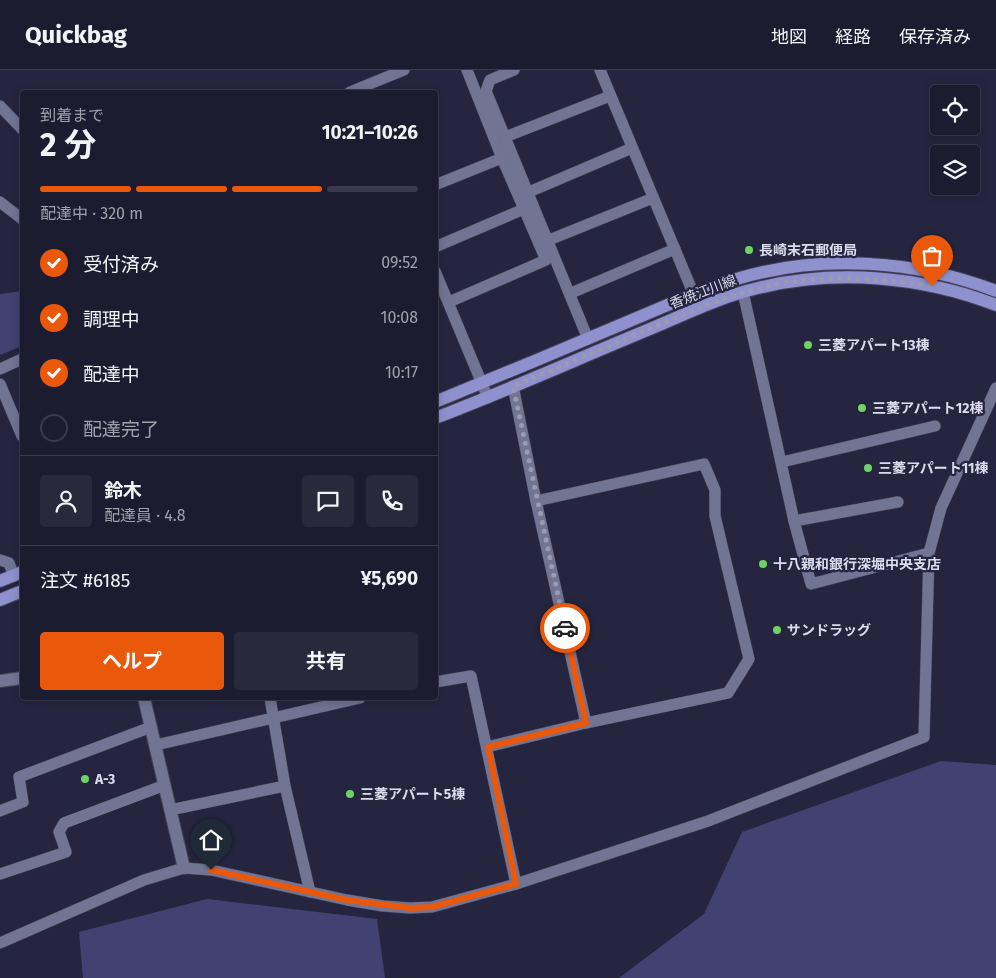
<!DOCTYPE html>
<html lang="ja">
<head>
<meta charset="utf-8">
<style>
	:root { --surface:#1c1c30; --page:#29293c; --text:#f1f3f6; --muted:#a0a1ab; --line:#3a3a4c; --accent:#ea580c }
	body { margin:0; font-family:"Fira Sans","Noto Sans JP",sans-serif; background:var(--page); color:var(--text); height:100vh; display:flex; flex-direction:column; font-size:19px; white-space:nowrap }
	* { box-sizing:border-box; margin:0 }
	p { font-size:16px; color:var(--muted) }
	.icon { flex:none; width:28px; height:28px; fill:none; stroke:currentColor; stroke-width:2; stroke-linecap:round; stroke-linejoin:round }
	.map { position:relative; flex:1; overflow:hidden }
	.sheet { position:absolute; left:20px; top:20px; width:418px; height:610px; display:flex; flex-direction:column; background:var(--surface); border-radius:5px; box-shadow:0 2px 12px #0003,0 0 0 1px var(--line) }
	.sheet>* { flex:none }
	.tools { position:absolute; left:930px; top:15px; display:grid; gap:10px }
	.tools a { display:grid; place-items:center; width:50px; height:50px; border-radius:5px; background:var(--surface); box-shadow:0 2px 12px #0003,0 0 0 1px var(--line); font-size:25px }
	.pin { position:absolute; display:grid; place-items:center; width:42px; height:42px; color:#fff; margin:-51px -21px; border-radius:50% 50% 50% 0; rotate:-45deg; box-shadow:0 0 5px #0007 }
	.pin .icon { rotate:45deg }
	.courier { position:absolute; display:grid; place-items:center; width:50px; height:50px; margin:-25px; border:4px solid #ea580c; border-radius:50%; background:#fff; color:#222; box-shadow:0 1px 6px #0007 }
	.overview em { font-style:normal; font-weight:700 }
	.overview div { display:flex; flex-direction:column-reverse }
	.overview { display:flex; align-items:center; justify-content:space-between; height:85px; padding:0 20px }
	h1 { font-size:32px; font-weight:700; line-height:38px }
	.bar { display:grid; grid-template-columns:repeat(4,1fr); gap:8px 5px; align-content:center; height:60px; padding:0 20px }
	.bar i { height:6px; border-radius:4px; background:var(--line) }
	.bar .on { background:var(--accent) }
	.bar p { grid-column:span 4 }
	.line { display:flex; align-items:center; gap:12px; padding:0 20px; border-top:1px solid var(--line) }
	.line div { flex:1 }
	.round { display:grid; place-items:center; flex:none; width:52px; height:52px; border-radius:5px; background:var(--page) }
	ol { padding:0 20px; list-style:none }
	li { display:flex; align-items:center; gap:15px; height:55px }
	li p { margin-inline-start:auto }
	li .icon { padding:5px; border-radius:50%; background:var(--accent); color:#fff; stroke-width:4 }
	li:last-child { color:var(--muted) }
	li i { width:28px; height:28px; border:2px solid var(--line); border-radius:50% }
	.action { display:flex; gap:10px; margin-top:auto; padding:10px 20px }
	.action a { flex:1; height:58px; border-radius:5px; background:var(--accent); color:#fff; font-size:20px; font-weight:700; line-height:58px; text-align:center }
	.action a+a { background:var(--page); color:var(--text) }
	header { display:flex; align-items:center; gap:30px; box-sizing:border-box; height:70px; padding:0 25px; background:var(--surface); border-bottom:1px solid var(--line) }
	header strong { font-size:24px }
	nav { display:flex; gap:28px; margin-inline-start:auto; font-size:18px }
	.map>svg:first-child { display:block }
</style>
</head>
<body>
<header>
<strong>Quickbag</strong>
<nav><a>地図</a><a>経路</a><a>保存済み</a></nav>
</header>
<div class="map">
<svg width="996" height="908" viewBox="0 0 996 908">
	<rect width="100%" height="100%" fill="#252540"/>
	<!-- green -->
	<g fill="#424272">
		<polygon points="22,221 22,276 0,285 0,224"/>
		<polygon points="941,691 996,695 996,908 619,908 704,844 742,762"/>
		<polygon points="207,829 377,849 385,908 83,908 79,862"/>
	</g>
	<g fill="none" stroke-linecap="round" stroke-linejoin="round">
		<!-- minor casing -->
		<g stroke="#43435a" stroke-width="12">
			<g id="minor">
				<polyline points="467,0 502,88"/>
				<polyline points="514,0 490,10 486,21 588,269"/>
				<polyline points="600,0 694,225"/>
				<polyline points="350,22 404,0"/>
				<polyline points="0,36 22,59"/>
				<polyline points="505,67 610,26"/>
				<polyline points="435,115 502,88 546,190 449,232"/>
				<polyline points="529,122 632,78"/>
				<polyline points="0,132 22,149"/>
				<polyline points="549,170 653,128"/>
				<polyline points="435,177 524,139"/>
				<polyline points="435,201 488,328"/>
				<polyline points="743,222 794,451 811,514 929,483"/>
				<polyline points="571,223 675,179"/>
				<polyline points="0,299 22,289"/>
				<polyline points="0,314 22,366"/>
				<polyline points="782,392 935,356"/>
				<polyline points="536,431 586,653"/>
				<polyline points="794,451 898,432"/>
				<polyline points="0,490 9,493 14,506"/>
				<polyline points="435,612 471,606 516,814"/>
				<polyline points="270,628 285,716 310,822"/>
				<polyline points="156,675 360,628"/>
				<polyline points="487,677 586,653 728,623 749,589 715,446 715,420 704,394 536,431 513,316"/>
				<polyline points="170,740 285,716"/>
				<polyline points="0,741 23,732 19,707 151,657"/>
				<polyline points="0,804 66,782 59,762 64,753 165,715"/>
				<polyline points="0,873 144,810 184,798 211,800 347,830 383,836 410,838 432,837 516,814 708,751 924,667 929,483 941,438 996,318"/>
			</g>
		</g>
		<!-- tertiary casing -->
		<g stroke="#43435a" stroke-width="14">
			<g id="tertiary">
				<polyline points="0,611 22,608"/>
				<polyline points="144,628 184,798"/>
			</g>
		</g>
		<!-- primary casing -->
		<g stroke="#43435a" stroke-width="14">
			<g id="primary">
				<path d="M435,332C494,308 554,283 613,258C655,241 696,221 740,208C822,184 916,190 996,221"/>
				<path d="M435,348C506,321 575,290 645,261C682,246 719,227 758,218C837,199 921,206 996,235"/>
				<polyline points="0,511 22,502"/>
				<polyline points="0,530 22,521"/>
			</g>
		</g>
		<!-- minor -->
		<use href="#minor" stroke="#727494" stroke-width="11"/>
		<!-- tertiary -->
		<use href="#tertiary" stroke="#727494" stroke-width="12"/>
		<!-- primary -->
		<use href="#primary" stroke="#8f91ce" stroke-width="12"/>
	</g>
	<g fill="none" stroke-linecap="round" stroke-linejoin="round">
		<!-- done -->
		<path stroke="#9b9bb0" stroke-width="5" stroke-dasharray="0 9" d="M565,558L513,316C561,296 609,276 656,256C700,238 742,219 789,212C837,205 884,209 932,216"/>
		<!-- route -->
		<polyline stroke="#ea580c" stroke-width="6" points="211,800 347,830 410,838 432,837 516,814 488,677 586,653 565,558"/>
	</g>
	<!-- markers -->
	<g fill="#6ed361" stroke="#252540" stroke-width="2">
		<circle cx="749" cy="180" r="5"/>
		<circle cx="808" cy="275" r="5"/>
		<circle cx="862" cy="338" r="5"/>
		<circle cx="868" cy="398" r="5"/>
		<circle cx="763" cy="494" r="5"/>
		<circle cx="777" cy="560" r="5"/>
		<circle cx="85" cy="709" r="5"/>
		<circle cx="350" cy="724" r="5"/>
	</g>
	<g text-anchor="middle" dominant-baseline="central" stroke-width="4.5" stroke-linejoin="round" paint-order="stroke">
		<!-- poi labels -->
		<g font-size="14" font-weight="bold" fill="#dadbed" stroke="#252540" text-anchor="start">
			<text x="759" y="180">長崎末石郵便局</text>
			<text x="818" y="275">三菱アパート13棟</text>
			<text x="872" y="338">三菱アパート12棟</text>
			<text x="878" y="398">三菱アパート11棟</text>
			<text x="773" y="494">十八親和銀行深堀中央支店</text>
			<text x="787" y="560">サンドラッグ</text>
			<text x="95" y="709">A-3</text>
			<text x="360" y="724">三菱アパート5棟</text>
		</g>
		<!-- street labels -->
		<g font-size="14" fill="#dadbed" stroke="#252540">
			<text transform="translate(703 222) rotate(-21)">香焼江川線</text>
		</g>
	</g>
</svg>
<div class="tools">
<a><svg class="icon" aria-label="locate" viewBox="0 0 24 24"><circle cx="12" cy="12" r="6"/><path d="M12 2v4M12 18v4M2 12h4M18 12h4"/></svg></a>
<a><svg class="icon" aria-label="layers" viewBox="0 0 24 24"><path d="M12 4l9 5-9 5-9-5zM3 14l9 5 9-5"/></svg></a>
</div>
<div class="pin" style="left:932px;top:216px;background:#ea580c"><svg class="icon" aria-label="bag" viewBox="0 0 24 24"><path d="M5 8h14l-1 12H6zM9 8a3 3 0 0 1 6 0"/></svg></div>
<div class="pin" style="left:211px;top:800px;background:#1f2937"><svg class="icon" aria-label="home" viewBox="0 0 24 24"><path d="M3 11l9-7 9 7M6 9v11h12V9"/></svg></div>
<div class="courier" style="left:565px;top:558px"><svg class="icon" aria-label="car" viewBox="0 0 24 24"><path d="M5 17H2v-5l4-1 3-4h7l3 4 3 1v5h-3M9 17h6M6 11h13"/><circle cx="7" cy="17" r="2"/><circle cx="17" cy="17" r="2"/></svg></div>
<section class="sheet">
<div class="overview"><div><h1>2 分</h1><p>到着まで</p></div><em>10:21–10:26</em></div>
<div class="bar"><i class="on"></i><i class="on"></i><i class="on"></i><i></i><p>配達中 · 320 m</p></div>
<ol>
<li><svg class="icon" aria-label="check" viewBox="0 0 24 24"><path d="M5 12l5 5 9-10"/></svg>受付済み<p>09:52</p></li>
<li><svg class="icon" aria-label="check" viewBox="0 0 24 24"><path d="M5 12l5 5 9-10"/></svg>調理中<p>10:08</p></li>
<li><svg class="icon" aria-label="check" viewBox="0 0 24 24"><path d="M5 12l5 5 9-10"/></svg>配達中<p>10:17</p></li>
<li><i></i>配達完了</li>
</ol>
<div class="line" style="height:90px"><a class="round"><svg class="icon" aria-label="person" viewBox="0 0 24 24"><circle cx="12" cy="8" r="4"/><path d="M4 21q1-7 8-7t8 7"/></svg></a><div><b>鈴木</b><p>配達員 · 4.8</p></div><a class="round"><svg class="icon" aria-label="chat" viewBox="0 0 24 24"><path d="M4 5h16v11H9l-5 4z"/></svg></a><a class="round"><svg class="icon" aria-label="phone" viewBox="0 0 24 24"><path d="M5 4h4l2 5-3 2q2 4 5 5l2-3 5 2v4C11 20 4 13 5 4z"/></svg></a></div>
<div class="line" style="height:65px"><div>注文 #6185</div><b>¥5,690</b></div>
<div class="action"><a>ヘルプ</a><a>共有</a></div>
</section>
</div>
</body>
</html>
